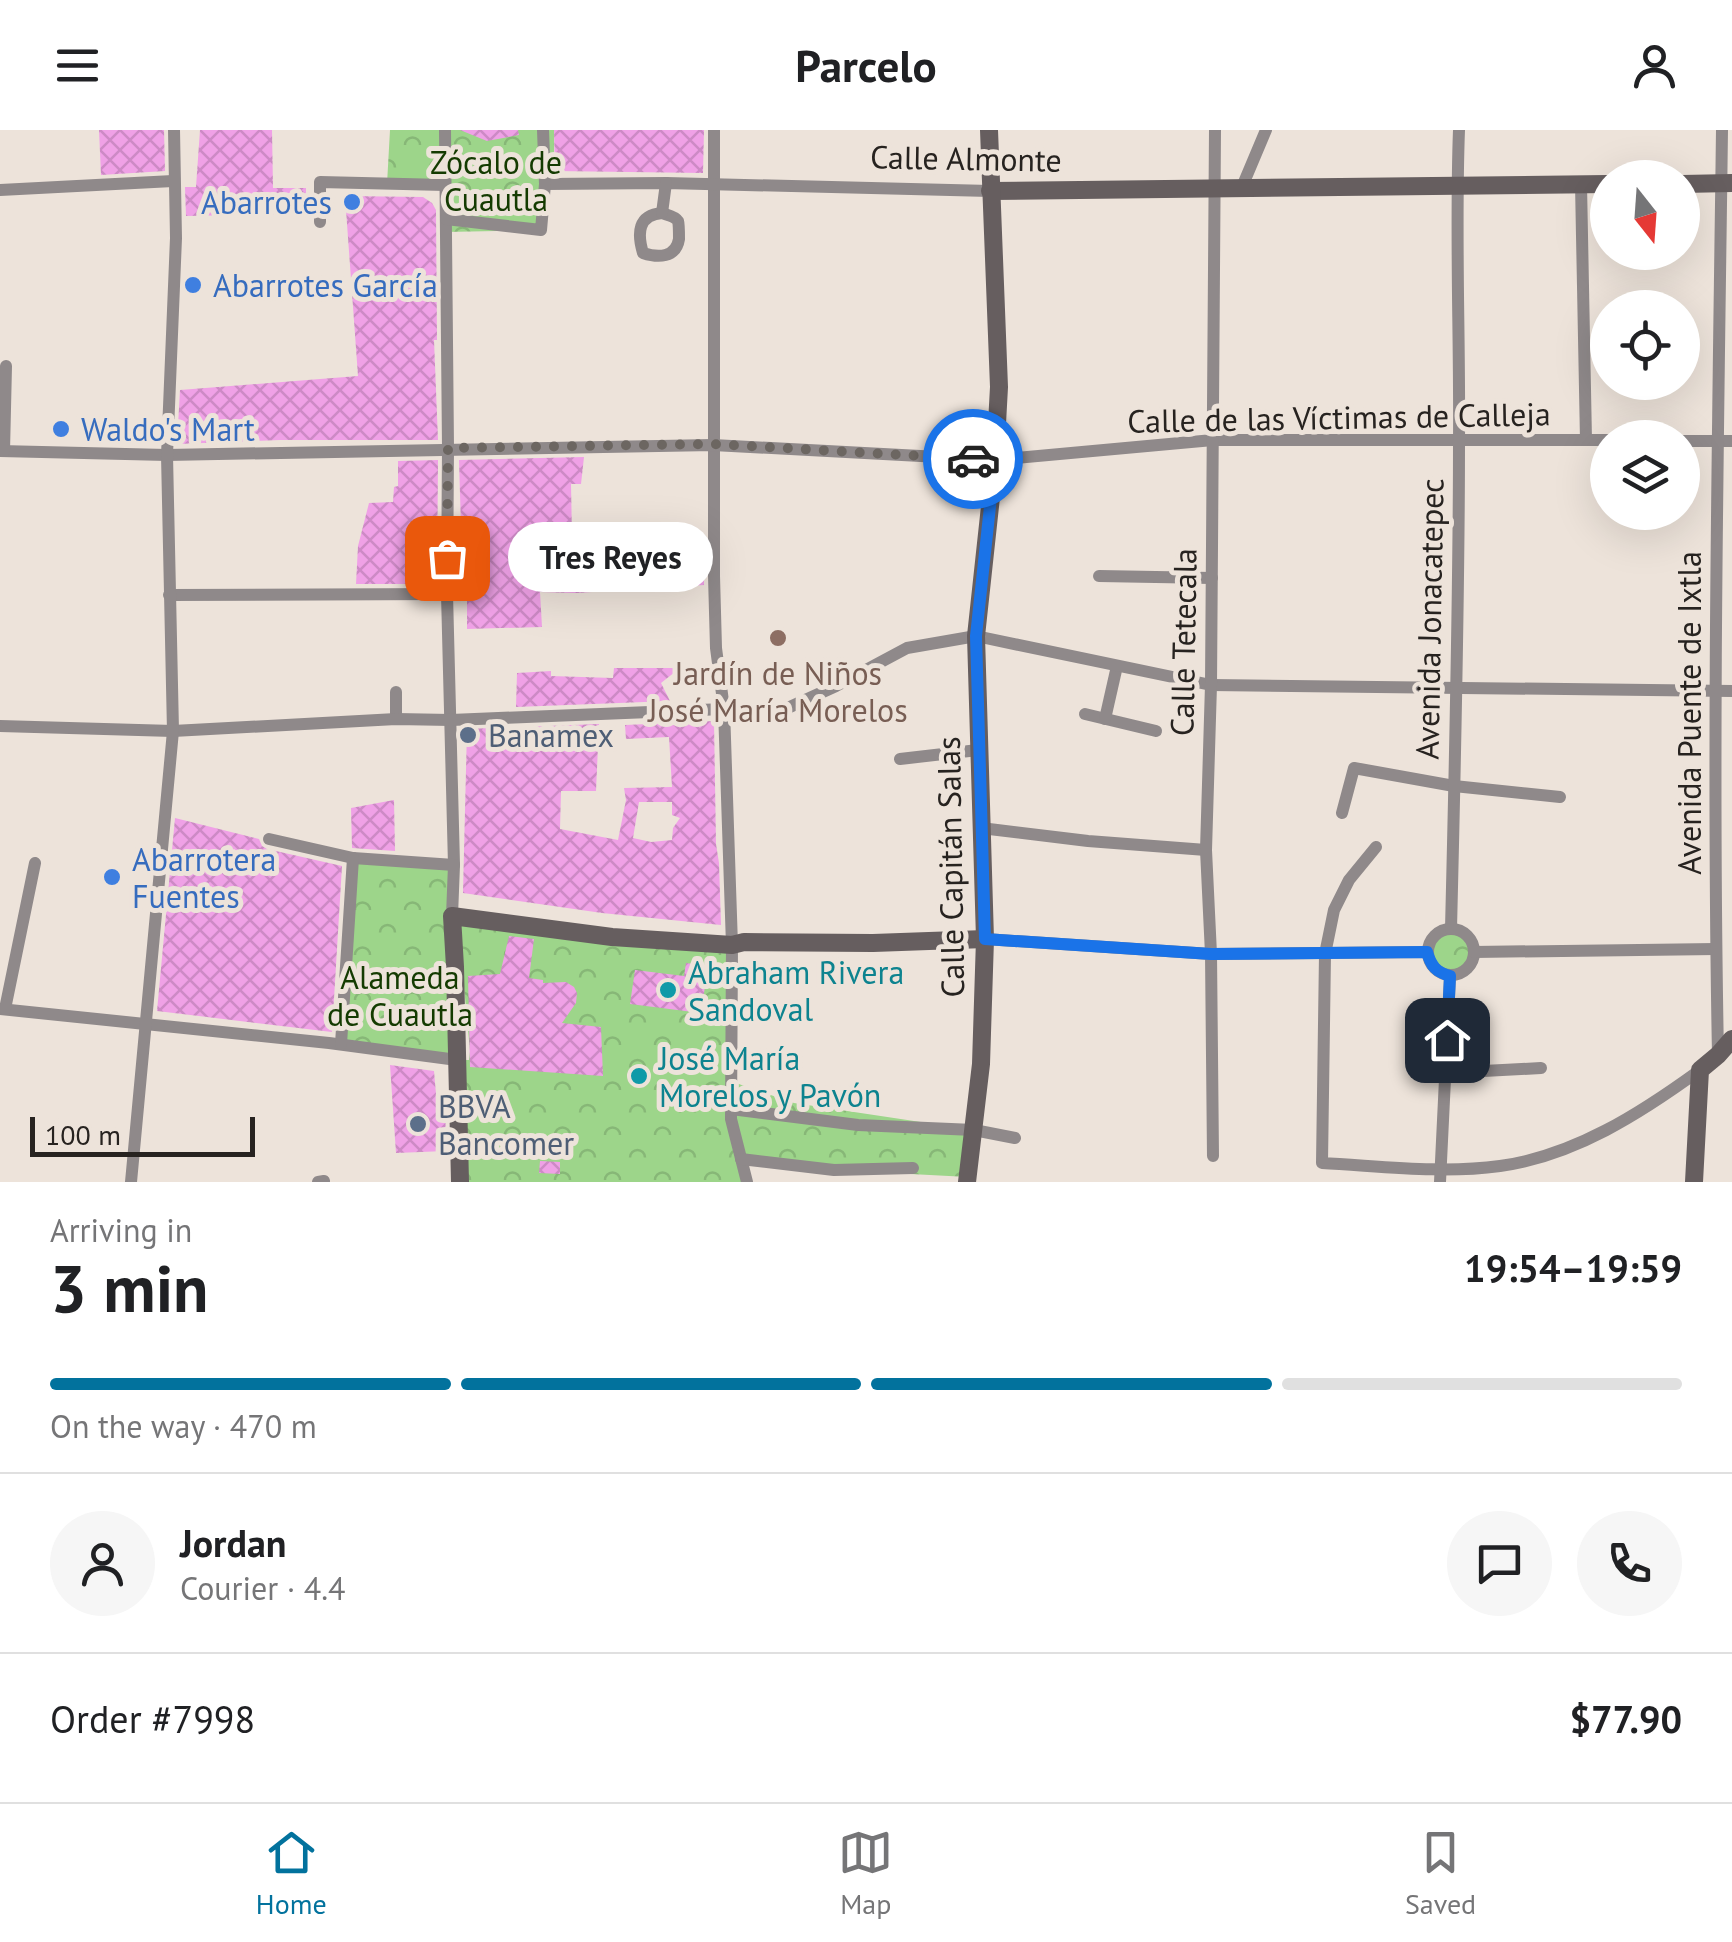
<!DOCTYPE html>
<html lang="en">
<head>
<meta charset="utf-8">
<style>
	:root { --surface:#fff; --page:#f6f6f6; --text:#202124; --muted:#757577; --line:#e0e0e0; --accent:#02729d }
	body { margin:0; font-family:"PT Sans",sans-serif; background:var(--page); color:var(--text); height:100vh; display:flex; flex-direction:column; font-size:38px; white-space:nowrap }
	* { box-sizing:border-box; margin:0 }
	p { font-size:32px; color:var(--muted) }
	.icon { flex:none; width:55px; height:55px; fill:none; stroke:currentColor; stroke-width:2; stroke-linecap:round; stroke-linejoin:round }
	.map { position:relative; height:1052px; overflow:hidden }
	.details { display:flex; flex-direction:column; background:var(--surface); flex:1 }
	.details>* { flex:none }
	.needle { width:65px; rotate:163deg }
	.controls { position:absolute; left:1590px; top:30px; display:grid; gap:20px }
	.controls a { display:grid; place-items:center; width:110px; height:110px; border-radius:50%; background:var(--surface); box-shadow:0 10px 40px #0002; font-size:50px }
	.scale { position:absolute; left:30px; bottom:25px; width:225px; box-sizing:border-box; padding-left:10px; border:5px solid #272320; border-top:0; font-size:28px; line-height:35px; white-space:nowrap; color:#272320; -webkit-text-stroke:8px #ede3da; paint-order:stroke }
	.pin { position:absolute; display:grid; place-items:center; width:85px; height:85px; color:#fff; margin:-42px; border-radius:20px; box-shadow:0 5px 15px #0006 }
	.courier { position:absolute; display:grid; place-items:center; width:100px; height:100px; margin:-50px; border:8px solid #1a73e8; border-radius:50%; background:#fff; color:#222; box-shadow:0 2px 12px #0007 }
	.bubble { position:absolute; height:70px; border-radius:35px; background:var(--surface); box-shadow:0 10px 40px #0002; font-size:32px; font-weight:700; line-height:70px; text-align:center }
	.headline em { font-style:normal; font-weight:700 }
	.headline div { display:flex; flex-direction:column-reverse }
	.headline { display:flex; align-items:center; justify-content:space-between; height:170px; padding:0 50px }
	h1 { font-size:65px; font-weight:700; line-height:75px }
	.bar { display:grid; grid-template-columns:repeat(4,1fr); gap:15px 10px; align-content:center; height:120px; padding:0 50px }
	.bar i { height:12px; border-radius:8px; background:var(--line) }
	.bar .on { background:var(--accent) }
	.bar p { grid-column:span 4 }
	.line { display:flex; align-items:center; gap:25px; padding:0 50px; border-top:2px solid var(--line) }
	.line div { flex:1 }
	.round { display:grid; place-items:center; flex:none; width:105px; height:105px; border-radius:52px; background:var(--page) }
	header { display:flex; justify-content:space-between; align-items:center; height:130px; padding:0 50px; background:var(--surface); font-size:45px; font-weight:700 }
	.tab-bar { display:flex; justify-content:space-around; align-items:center; height:140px; border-top:2px solid var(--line); background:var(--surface); font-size:28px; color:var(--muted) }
	.tab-bar a { display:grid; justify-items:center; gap:5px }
	.tab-bar .on { color:var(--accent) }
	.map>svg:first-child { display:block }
</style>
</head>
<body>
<header><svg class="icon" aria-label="menu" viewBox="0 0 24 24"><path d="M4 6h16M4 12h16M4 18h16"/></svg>Parcelo<svg class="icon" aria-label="person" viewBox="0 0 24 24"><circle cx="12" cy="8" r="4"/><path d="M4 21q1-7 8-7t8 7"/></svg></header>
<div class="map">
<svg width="1732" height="1052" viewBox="0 0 1732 1052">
	<defs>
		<pattern id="park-crowns" width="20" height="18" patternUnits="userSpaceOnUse" patternTransform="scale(2.5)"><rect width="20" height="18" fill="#9dd58a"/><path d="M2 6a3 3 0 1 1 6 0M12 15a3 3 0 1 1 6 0" fill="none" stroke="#87b777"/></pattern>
		<pattern id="building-cross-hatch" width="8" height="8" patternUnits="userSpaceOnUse" patternTransform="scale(2.5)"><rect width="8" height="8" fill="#efa1e6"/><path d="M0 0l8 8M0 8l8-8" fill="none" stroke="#cd8ac5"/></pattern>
	</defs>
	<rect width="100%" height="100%" fill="#ede3da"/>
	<!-- park -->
	<g fill="url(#park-crowns)" fill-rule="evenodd">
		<polygon points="390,0 554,0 554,54 545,54 541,100 445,102 445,55 387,54"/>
		<path d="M353,728L454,735L452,785L732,815L733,952L794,973L974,1000L968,1047L834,1040L742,1029L747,1052H460L457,930L341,914ZM463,846L470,921L469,930H457Z"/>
		<circle cx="1451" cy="822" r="23"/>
	</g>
	<!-- building -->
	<g fill="url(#building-cross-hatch)" fill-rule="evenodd">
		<polygon points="99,0 164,0 165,41 101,45"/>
		<polygon points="200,0 272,0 273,58 306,58 306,84 186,86 185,57 196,57"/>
		<polygon points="460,0 518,0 519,5 487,11"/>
		<polygon points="554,0 704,0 703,43 555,41"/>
		<polygon points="345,66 423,67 432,73 436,80 437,210 434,210 438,310 280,310 177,314 180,260 358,246"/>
		<polygon points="584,327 581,354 571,354 572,407 704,411 704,455 576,463 540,462 542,497 467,499 467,462 462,463 462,459 457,459 457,431 462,431 459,330"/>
		<polygon points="438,330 437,454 356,454 358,416 369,373 393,372 394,357 398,356 398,331"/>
		<polygon points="614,538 680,538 661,553 670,571 516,577 517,543 551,541 551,546 613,548"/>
		<path d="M714,591L716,714L719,733L721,795L602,783L463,763L467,599L599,594L596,661H561L560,699L618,710L626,670L624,658L672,657L669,607L626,609L625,595ZM639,672H672V685L680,688L673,698L672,710L651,712L633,708Z"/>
		<polygon points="394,670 395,721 352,718 351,678"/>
		<polygon points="175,688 259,709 262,716 267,719 342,736 332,902 157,881"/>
		<polygon points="509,806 534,809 529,848 543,850 543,853 566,852 574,857 577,863 576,873 562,893 601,897 603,946 470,937 468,846 500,844"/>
		<polygon points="686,833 708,836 701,883 630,874 635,840 684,846"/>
		<polygon points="390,935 434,941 436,964 445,964 446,1021 396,1023"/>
		<polygon points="540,1031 560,1032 560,1044 539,1043"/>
	</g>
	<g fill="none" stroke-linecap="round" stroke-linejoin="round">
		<!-- street -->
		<g stroke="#8f898a" stroke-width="12">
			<polyline points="445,0 448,318 447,464 454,735 452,786"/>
			<polyline points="714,0 714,446 716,518 724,579 732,815 731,989 747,1052"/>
			<polyline points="545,54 666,53 990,61"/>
			<polyline points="1581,54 1586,310"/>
			<polyline points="1242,57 1266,0"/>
			<polyline points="0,60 173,51"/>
			<path d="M662,83C667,85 675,86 678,91C679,94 679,106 679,109C676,128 658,128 643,123C637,103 638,85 662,83Z"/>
			<polyline points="662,83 666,53"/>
			<polyline points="446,89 541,100 545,54 543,0"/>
			<polyline points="320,92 320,52 445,55"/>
			<polyline points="1682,311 1732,311"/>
			<polyline points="0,321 167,325 713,315 995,330 1213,310 1608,310"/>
			<polyline points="4,321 6,236"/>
			<polyline points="1099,446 1212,448"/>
			<polyline points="169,465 447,464"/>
			<polyline points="1085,584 1156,601"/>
			<polyline points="396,589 396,562"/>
			<polyline points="1105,589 1117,536"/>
			<polyline points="0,596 173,601 396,589 451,590 724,579 781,581 836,556 907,518 976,506 1211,555 1732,561"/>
			<polyline points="900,629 978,620"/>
			<polyline points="1342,683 1354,638 1454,656 1560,667"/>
			<polyline points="981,698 1088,711 1206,720"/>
			<polyline points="269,709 353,728 454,735"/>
			<path d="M1376,717L1349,750L1334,780L1325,824L1322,1033C1381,1036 1441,1044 1500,1036C1574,1026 1641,983 1700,940"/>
			<circle cx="1451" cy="822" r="23"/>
			<path d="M1451,799C1455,636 1459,474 1459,312C1460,208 1455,104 1459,0"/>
			<polyline points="985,809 1211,824 1427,822"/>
			<polyline points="1474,822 1716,819"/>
			<polyline points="0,879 329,913 457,930"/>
			<polyline points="5,879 35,733"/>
			<polyline points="341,914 353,728"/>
			<path d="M1718,925C1712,617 1718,308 1722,0"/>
			<polyline points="1446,943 1541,938"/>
			<polyline points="731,979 858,995 974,1000 1015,1008"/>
			<polyline points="1213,1026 1211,824 1206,720 1211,555 1215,0"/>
			<polyline points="741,1029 834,1040 913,1038"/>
			<polyline points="131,1052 173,601 167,325 176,108 174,0"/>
			<polyline points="318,1052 324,1051"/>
			<polyline points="1440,1052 1450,846"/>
		</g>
		<!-- secondary -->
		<g stroke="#665e5f" stroke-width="18">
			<polyline points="1682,54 1732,53"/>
			<polyline points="990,61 1608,54"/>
			<polyline points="460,1052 455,837 452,786 612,807 732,815 744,812 873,813 985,809"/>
			<polyline points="967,1052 981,934 985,809 976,506 995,330 999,257 989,0"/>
			<polyline points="1694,1052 1700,940 1718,925 1732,909"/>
		</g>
	</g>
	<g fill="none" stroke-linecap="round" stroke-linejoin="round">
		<!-- done -->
		<polyline stroke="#6c6661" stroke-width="10" stroke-dasharray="0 18" points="447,428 448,318 713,314 973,329"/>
		<!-- route -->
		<path stroke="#1a73e8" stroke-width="12" d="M973,329L995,330L976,506L985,809L1211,824L1427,822C1431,836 1436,842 1450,846L1447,910"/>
	</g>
	<!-- markers -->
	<g fill="#3f7fe0" stroke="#ede3da" stroke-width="4">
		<circle cx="352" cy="72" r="10"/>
		<circle cx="193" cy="155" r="10"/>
		<circle cx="61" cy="299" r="10"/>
		<circle cx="112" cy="747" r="10"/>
	</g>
	<circle fill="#8d6e63" stroke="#ede3da" stroke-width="4" cx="778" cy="508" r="10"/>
	<g fill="#5c6f8a" stroke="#ede3da" stroke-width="4">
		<circle cx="468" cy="605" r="10"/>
		<circle cx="418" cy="994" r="10"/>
	</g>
	<g fill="#0f9aa8" stroke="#ede3da" stroke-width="4">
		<circle cx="668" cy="860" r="10"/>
		<circle cx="639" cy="946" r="10"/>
	</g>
	<g text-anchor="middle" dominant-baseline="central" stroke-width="10" stroke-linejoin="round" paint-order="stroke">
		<!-- street labels -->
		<g font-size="32" fill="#272320" stroke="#ede3da">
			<text transform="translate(966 28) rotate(1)">Calle Almonte</text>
			<text transform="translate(1339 287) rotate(-1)">Calle de las Víctimas de Calleja</text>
			<text transform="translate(1429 489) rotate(-89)">Avenida Jonacatepec</text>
			<text transform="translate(1183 512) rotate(-89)">Calle Tetecala</text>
			<text transform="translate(1689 583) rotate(-90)">Avenida Puente de Ixtla</text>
			<text transform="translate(950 737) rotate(-91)">Calle Capitán Salas</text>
		</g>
		<!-- park labels -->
		<g font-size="32" fill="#143b01" stroke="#ede3da">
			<text x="496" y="32">Zócalo de<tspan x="496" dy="37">Cuautla</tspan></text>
			<text x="400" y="847">Alameda<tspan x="400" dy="37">de Cuautla</tspan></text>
		</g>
		<!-- shop labels -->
		<g font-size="32" fill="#366cbe" stroke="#ede3da" text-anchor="start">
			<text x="332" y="72" text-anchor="end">Abarrotes</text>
			<text x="213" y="155">Abarrotes García</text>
			<text x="81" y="299">Waldo's Mart</text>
			<text x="132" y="729">Abarrotera<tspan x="132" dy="37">Fuentes</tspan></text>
		</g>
		<!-- education labels -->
		<g font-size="32" fill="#785e54" stroke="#ede3da">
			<text x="778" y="543">Jardín de Niños<tspan x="778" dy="37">José María Morelos</tspan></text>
		</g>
		<!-- service labels -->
		<g font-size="32" fill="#4e5e75" stroke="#ede3da" text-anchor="start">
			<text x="488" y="605">Banamex</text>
			<text x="438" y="976">BBVA<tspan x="438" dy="37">Bancomer</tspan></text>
		</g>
		<!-- culture labels -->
		<g font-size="32" fill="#0d838f" stroke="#ede3da" text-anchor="start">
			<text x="688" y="842">Abraham Rivera<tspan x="688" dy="37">Sandoval</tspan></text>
			<text x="659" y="928">José María<tspan x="659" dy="37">Morelos y Pavón</tspan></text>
		</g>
	</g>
</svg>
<div class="controls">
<a><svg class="needle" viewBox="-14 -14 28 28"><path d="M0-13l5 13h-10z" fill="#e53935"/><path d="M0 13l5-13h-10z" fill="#757577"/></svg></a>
<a><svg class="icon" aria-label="locate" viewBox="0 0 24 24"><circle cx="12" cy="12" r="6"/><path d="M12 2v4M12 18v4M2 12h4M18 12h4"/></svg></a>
<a><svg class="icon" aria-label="layers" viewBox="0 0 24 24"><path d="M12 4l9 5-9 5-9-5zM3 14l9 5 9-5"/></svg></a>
</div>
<div class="scale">100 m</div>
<div class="pin" style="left:447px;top:428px;background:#ea580c"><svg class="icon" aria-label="bag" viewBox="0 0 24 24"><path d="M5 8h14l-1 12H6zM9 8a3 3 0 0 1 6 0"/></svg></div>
<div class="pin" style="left:1447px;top:910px;background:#1f2937"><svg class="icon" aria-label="home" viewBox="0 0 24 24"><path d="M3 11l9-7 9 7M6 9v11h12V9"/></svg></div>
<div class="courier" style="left:973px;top:329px"><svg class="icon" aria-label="car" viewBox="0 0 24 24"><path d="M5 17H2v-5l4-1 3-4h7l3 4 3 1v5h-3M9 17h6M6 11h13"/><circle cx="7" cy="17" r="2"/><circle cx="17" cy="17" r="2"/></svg></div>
<div class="bubble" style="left:508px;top:392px;width:205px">Tres Reyes</div>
</div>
<section class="details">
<div class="headline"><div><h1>3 min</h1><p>Arriving in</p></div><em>19:54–19:59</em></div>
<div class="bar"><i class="on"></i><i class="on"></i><i class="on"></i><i></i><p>On the way · 470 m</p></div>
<div class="line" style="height:180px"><a class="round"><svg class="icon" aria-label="person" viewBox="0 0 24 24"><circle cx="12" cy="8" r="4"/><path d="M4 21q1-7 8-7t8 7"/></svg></a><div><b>Jordan</b><p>Courier · 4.4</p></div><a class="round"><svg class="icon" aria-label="chat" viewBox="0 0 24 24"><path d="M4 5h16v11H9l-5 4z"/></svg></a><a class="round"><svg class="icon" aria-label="phone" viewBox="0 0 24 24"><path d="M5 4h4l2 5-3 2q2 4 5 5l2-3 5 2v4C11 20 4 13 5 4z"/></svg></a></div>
<div class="line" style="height:130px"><div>Order #7998</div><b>$77.90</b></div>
</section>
<nav class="tab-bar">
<a class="on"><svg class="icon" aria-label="home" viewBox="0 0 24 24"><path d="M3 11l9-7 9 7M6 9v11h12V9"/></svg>Home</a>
<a><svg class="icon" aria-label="map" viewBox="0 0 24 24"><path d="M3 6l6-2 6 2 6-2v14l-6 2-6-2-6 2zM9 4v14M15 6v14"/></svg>Map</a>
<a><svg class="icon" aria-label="saved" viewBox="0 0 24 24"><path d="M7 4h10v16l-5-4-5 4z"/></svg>Saved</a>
</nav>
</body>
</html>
